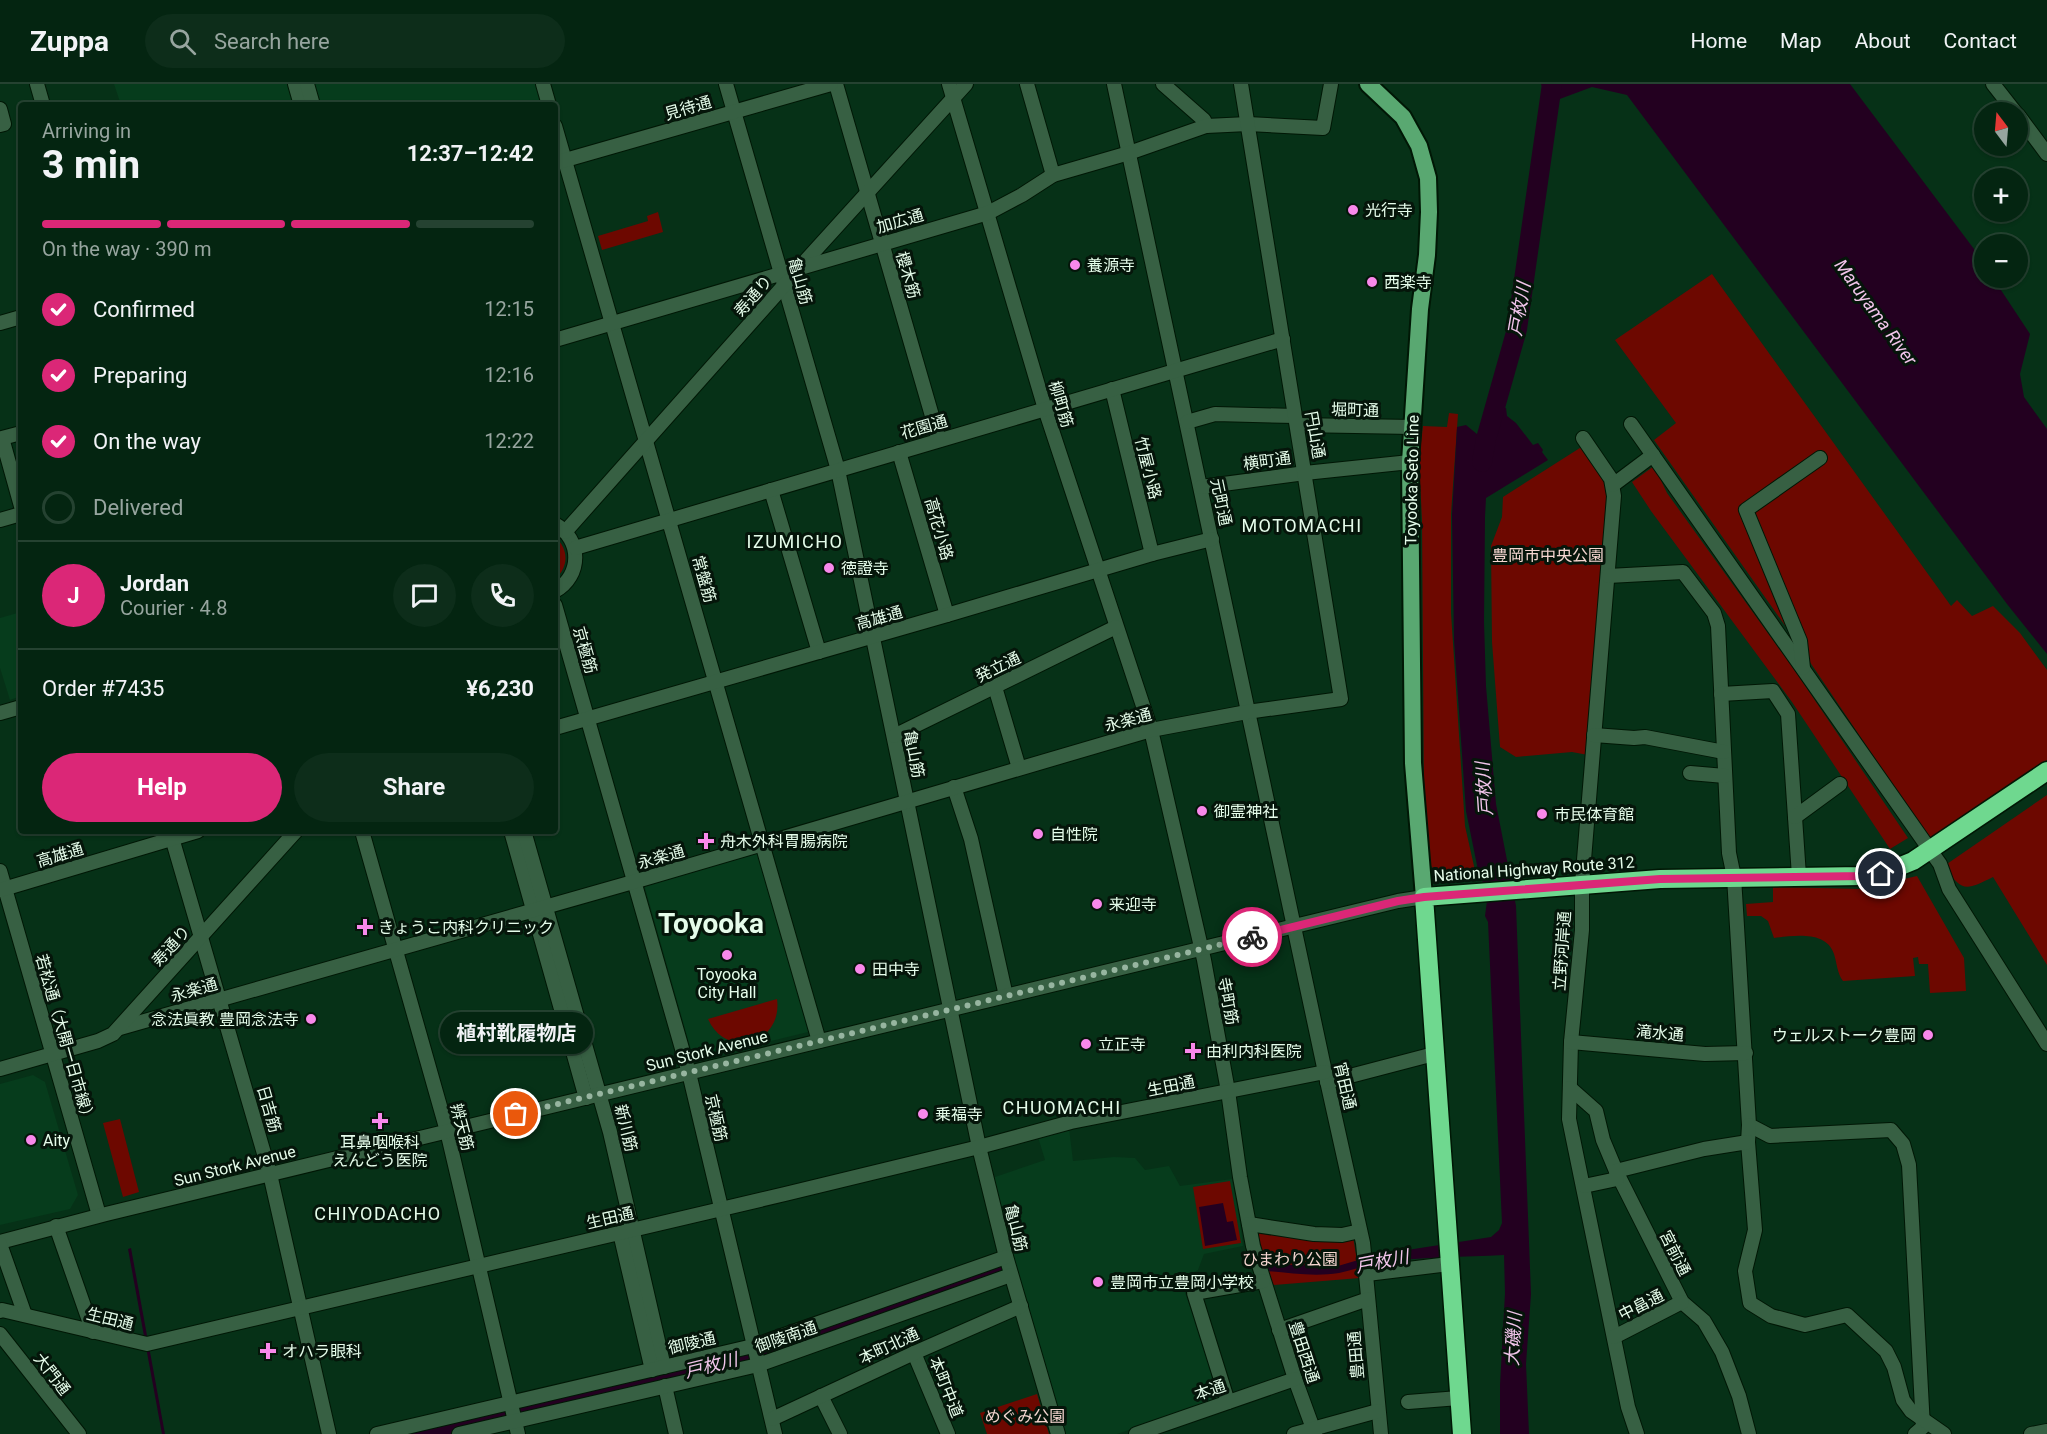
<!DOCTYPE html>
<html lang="en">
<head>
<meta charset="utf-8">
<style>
	:root { --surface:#042511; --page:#0d2d1a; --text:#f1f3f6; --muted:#97a59f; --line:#254231; --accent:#db2777 }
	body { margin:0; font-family:Roboto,"Noto Sans JP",sans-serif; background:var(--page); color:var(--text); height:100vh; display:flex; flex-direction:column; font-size:22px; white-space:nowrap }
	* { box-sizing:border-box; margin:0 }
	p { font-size:20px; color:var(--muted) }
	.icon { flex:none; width:33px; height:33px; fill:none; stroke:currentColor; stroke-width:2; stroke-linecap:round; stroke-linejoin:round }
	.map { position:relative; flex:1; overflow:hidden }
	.drawer { position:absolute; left:18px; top:18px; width:540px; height:732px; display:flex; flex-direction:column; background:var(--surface); border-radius:6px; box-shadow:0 2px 4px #0004,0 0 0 2px var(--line) }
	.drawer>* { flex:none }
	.needle { width:39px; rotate:344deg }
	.tools { position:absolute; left:1974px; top:18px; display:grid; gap:12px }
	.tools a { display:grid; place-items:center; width:54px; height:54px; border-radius:50%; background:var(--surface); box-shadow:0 2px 4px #0004,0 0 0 2px var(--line); font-size:30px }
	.pin { position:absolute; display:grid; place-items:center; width:51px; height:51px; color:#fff; margin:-26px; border:3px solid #fff; border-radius:50%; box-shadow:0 2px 6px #0007 }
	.courier { position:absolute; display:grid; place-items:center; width:60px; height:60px; margin:-30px; border:4px solid #db2777; border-radius:50%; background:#fff; color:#222; box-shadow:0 2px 8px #0007 }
	.bubble { position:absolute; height:42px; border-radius:21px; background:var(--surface); box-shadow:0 2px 4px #0004,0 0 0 2px var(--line); font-size:20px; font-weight:700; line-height:42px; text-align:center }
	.head em { font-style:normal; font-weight:700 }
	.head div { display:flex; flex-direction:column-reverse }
	.head { display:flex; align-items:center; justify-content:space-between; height:102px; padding:0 24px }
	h1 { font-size:39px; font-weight:700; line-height:45px }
	.bar { display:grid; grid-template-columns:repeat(4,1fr); gap:9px 6px; align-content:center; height:72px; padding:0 24px }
	.bar i { height:8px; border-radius:4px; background:var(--line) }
	.bar .on { background:var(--accent) }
	.bar p { grid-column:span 4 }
	.line { display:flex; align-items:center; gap:15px; padding:0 24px; border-top:2px solid var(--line) }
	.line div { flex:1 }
	.round { display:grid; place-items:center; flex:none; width:63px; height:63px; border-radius:32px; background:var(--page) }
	ol { padding:0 24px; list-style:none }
	li { display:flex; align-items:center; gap:18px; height:66px }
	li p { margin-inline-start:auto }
	li .icon { padding:6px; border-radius:50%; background:var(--accent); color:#fff; stroke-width:4 }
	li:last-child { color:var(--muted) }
	li i { width:33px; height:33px; border:3px solid var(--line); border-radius:50% }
	.primary-button { display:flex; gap:12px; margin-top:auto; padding:12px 24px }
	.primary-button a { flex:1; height:69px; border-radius:36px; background:var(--accent); color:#fff; font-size:24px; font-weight:700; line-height:69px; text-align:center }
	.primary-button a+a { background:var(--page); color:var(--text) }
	header { display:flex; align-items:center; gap:36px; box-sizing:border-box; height:84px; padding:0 30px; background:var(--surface); border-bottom:2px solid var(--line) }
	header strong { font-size:28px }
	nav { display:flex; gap:33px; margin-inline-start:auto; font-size:21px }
	.search { width:420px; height:54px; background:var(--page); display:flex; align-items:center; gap:15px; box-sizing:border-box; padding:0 21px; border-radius:33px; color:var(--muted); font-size:22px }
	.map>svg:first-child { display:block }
</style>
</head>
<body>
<header>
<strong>Zuppa</strong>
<div class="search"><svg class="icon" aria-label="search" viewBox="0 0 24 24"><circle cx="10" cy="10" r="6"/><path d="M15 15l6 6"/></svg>Search here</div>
<nav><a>Home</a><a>Map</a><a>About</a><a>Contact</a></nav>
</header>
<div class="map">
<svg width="2047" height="1350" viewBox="0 0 2047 1350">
	<rect width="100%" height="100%" fill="#063117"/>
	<!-- built -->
	<g fill="#063c1c">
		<polygon points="114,0 290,0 296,21 121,21"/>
		<polygon points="310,0 539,0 546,21 316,21"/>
		<polygon points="21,528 21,612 10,616 0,584 0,534"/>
		<polygon points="760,767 810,942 808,948 697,975 693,973 644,800"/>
		<polygon points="33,991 45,998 78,1111 70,1125 0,1141 0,1000"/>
		<polygon points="1069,1044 1073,1077 1114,1073 1135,1074 1145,1086 1169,1082 1180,1102 1232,1095 1240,1139 1243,1162 1204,1170 1198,1186 1180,1195 1221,1309 1219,1315 1117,1350 1062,1350 1030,1250 992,1094 1045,1076 1038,1053"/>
	</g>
	<!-- green -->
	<g fill="#6d0800">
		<polygon points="658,128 663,148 602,166 598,152 648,137 647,132"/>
		<polygon points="1712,190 1951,522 1957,516 1972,532 1993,522 2020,549 2047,586 2047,676 1930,756 1791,550 1654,356 1676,339 1615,256"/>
		<polygon points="1449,329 1458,330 1451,430 1451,529 1465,742 1476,791 1442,796 1428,778 1424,712 1422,436 1419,377 1423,342 1447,343"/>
		<polygon points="1583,362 1609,399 1588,671 1572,668 1516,673 1500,663 1492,558 1491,462 1502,433 1503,413"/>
		<polygon points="1654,382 1667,409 1793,584 1908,754 1890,765 1792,618 1651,427 1632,398"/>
		<path d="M555,453C569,465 569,483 555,495Z"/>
		<path d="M2047,711V881L1993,793C1965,807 1962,808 1944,782Z"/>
		<path d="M1917,792L1964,874L1966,907L1930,909L1928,880H1919L1918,873L1913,874L1915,892L1843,897C1837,889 1837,879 1834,870C1826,846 1793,852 1774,854L1768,837L1761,832H1747L1746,820L1773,818V803L1860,805Z"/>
		<path d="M777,915C783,960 726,976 708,935Z"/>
		<polygon points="120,1035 139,1108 123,1113 103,1039"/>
		<polygon points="1230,1097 1241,1159 1203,1165 1193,1103"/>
		<polygon points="1257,1146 1353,1153 1360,1194 1274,1201 1268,1194 1256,1149"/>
		<polygon points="1037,1310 1049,1350 987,1350 980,1329"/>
	</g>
	<!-- water -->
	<g fill="#230020">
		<polygon points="1541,0 1850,0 1983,177 1984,194 1993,194 2030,250 2020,290 2024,313 2047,345 2047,570 2007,520 1627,11 1592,3 1549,19"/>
		<path d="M1497,323L1506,324L1507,332L1516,339L1533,361L1538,359L1543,366L1542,368L1548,376L1486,414L1485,433L1484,538L1486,602L1496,720L1516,822L1531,1210L1526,1280L1529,1350H1500V1301L1505,1209L1504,1171C1464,1173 1424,1173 1384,1178C1369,1180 1354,1186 1339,1189C1315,1193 1290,1189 1266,1187L1263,1180L1338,1182L1375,1171L1491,1153L1499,1146L1502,1139L1488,838L1485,832L1487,817L1481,791H1479L1466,727L1454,556L1452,431L1457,343L1466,341L1483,355L1493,347Z"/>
		<polygon points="1223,1119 1227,1138 1233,1137 1237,1156 1205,1162 1199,1123"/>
		<polygon points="131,1164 165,1350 162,1350 128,1165"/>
	</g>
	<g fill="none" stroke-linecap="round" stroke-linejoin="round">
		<!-- river -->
		<g stroke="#230020" stroke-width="20">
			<polyline points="1482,378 1486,355 1517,245 1552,0"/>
			<polyline points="421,1350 740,1275 978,1193 995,1189"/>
		</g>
		<!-- minor casing -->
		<g stroke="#001705" stroke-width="16">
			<g id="minor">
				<polyline points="37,0 43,21"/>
				<polyline points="295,0 301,21"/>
				<polyline points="307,0 313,21"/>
				<polyline points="543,0 549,21"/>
				<polyline points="726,0 838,386 979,1063 1005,1169 1058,1350"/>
				<polyline points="836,0 939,356"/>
				<polyline points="949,0 1045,325 1151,646 1204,876 1228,1007 1240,1093 1253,1162 1295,1295 1315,1350"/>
				<polyline points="1027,0 1053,91"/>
				<polyline points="1114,0 1325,988 1363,1159 1381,1350"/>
				<polyline points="1163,0 1204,36 1206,42"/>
				<polyline points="1993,0 2015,28"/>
				<polyline points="0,25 4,40 0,41"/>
				<polyline points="2018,31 2047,70"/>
				<polyline points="555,42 819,957"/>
				<polyline points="555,79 831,0"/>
				<polyline points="800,183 966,0"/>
				<polyline points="0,239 21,233"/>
				<polyline points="555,256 988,129 1022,111 1053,91 1129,69 1206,42 1248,40 1323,44 1331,0"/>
				<polyline points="1112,305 1152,470"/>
				<polyline points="1187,338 1215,330 1295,332"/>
				<polyline points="1631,340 1930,766 1940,780 1949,805 2047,960"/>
				<polyline points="1297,341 1413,343"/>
				<polyline points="21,349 2,354 21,422"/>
				<polyline points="1583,354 1611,395 1614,412 1582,800 1582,846 1571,958 1569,1035 1628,1323 1637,1350"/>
				<polyline points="899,368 947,531"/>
				<polyline points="1613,401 1653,371"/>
				<polyline points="1201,403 1305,389 1410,378"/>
				<polyline points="771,406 819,568"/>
				<polyline points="0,436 21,430"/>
				<path d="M555,440C582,455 582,492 555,507"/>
				<polyline points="565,448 788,197"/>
				<polyline points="575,464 1283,255"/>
				<polyline points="1608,492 1683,488 1714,529 1718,542 1729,769 1734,793 1749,1041 1770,1052 1891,1046 1903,1060 1909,1081 1923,1343 1915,1350"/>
				<polyline points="555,521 689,989 775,1350"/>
				<polyline points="1803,584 1800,557 1746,426 1820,374"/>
				<polyline points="995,603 1019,684"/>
				<polyline points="1721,610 1773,607 1788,630 1799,792"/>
				<polyline points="0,629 21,623"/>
				<polyline points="555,644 947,531 1152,470 1212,455"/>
				<polyline points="1594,651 1634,654 1645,653 1724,668"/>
				<polyline points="894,652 1116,543"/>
				<polyline points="1690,689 1725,692"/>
				<polyline points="954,703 971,755 1006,912"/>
				<polyline points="1795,733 1840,700"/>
				<polyline points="170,747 270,1090 329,1350"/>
				<polyline points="362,747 447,1047 518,1350"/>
				<polyline points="511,747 586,1014"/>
				<polyline points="524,747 610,1048 664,1283"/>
				<polyline points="0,787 99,1131"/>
				<polyline points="0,806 198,747"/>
				<polyline points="120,944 640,796 1151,646 1247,628 1341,615 1241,0"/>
				<polyline points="1571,958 1705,970 1746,969"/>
				<polyline points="0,985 98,957 113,950 296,747"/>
				<polyline points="1327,998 1434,970"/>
				<polyline points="1570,1004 1596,1027 1603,1056 1616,1087 1682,1218 1704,1237 1722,1268 1739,1312 1749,1350"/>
				<polyline points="1749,1041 1748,1058 1755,1146 1745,1187 1750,1219 1771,1232 1805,1241 1847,1231 1886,1267 1894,1283 1903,1316 1911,1327 1944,1350"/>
				<polyline points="1584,1102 1617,1095 1616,1087 1704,1065 1748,1058"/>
				<polyline points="1249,1140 1314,1150 1342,1151 1360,1147"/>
				<polyline points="56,1142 93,1248"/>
				<polyline points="620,1149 652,1286"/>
				<polyline points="0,1158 106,1130 1398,817 1424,813"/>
				<polyline points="0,1160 25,1231"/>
				<polyline points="1367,1190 1449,1180"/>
				<polyline points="0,1227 2,1226 147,1260 785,1110 979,1063 1071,1038 1325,988"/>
				<polyline points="1279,1246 1368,1215"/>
				<polyline points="0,1250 79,1350"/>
				<polyline points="1614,1253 1682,1218"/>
				<polyline points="914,1269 948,1350"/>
				<polyline points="665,1302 676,1350"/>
				<polyline points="821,1312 840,1350"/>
				<polyline points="1228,1318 1194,1209 1263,1197"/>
				<polyline points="1408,1318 1459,1314"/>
				<polyline points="772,1335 914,1269 1021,1222"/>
				<polyline points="377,1350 753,1262 1006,1173"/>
				<polyline points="459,1350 758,1281 1011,1191"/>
				<polyline points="1136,1350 1295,1295"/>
				<polyline points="1294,1350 1378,1327"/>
				<polyline points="2031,1350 2047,1347"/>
			</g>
		</g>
		<!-- major casing -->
		<g stroke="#001705" stroke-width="20">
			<polyline id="major" points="1368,0 1403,33 1419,62 1428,94 1429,128 1427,171 1420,225 1410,378 1413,679 1424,813"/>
		</g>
		<!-- highway casing -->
		<g stroke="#001705" stroke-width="21">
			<polyline id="highway" points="1462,1350 1424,813 1660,795 1862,792 1881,790 1913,777 2047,687"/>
		</g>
		<!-- minor -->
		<use href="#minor" stroke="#376043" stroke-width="14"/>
		<!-- major -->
		<use href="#major" stroke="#59a871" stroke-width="16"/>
		<!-- highway -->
		<use href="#highway" stroke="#6fd88f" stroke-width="18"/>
	</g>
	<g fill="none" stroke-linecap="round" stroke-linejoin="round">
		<!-- done -->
		<polyline stroke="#97b5a0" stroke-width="6" stroke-dasharray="0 10.8" points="516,1030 1252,853"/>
		<!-- route -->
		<polyline stroke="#db2777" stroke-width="8" points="1252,853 1398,817 1424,813 1660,795 1862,792 1881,790"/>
	</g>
	<!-- markers -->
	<g fill="#f888ea" stroke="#05150a" stroke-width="2">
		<circle cx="1353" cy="126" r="6"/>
		<circle cx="1075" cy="181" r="6"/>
		<circle cx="1372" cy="198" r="6"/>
		<circle cx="829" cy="484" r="6"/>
		<circle cx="1202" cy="727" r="6"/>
		<circle cx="1542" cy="730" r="6"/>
		<circle cx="1038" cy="750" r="6"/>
		<path d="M703 748h6v6h6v6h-6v6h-6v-6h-6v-6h6z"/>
		<circle cx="1097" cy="820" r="6"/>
		<path d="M362 834h6v6h6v6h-6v6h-6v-6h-6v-6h6z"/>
		<circle cx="727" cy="871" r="6"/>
		<circle cx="860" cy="885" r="6"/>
		<circle cx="311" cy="935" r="6"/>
		<circle cx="1928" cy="951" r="6"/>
		<circle cx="1086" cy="960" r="6"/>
		<path d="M1190 958h6v6h6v6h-6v6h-6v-6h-6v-6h6z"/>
		<circle cx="923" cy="1030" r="6"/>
		<path d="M377 1028h6v6h6v6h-6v6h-6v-6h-6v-6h6z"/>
		<circle cx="31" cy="1056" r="6"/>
		<circle cx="1098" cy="1198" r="6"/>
		<path d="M265 1258h6v6h6v6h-6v6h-6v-6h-6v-6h6z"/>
	</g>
	<g text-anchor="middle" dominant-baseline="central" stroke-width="6" stroke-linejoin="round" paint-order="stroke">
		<!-- street labels -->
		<g font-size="16" fill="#e5fcea" stroke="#05150a">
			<text transform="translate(688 24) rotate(-16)">見待通</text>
			<text transform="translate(900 137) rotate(-16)">加広通</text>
			<text transform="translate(908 191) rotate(74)">櫻木筋</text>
			<text transform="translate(800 197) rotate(74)">亀山筋</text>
			<text transform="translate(753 212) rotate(-49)">寿通り</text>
			<text transform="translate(1061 320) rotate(73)">柳町筋</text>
			<text transform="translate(1355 326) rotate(1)">堀町通</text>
			<text transform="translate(924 343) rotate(-16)">花園通</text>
			<text transform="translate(1315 351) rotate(80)">円山通</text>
			<text transform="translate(1267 377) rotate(-8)">横町通</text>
			<text transform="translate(1148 384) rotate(76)">竹屋小路</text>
			<text transform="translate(1412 396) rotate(-89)">Toyooka Seto Line</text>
			<text transform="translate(1221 418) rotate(78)">元町通</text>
			<text transform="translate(939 445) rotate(74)">高花小路</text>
			<text transform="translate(704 495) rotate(74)">常盤筋</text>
			<text transform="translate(879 534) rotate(-16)">高雄通</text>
			<text transform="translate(585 566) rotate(74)">京極筋</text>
			<text transform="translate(998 583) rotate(-26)">発立通</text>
			<text transform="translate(1128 636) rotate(-15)">永楽通</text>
			<text transform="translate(914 670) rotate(79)">亀山筋</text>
			<text transform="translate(60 771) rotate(-17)">高雄通</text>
			<text transform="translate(661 773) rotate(-16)">永楽通</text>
			<text transform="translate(1534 785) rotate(-4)">National Highway Route 312</text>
			<text transform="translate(171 862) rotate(-48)">寿通り</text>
			<text transform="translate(1562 867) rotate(-86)">立野河岸通</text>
			<text transform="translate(194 906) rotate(-16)">永楽通</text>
			<text transform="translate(1228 917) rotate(79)">寺町筋</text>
			<text transform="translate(1660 949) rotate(5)">滝水通</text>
			<text transform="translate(65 955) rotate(74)">若松通（大開一日市線）</text>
			<text transform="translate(707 967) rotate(-14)">Sun Stork Avenue</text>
			<text transform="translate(1171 1002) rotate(-11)">生田通</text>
			<text transform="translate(1345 1002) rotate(77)">宵田通</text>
			<text transform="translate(269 1025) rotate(74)">日吉筋</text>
			<text transform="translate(716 1034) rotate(77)">京極筋</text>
			<text transform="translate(462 1043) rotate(75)">辨天筋</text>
			<text transform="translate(626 1044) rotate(76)">新川筋</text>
			<text transform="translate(235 1082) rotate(-14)">Sun Stork Avenue</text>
			<text transform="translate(610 1134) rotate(-13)">生田通</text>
			<text transform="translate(1016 1144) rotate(76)">亀山筋</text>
			<text transform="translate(1675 1169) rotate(63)">宮前通</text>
			<text transform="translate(1641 1221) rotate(-27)">中畠通</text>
			<text transform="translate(110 1235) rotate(14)">生田通</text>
			<text transform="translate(786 1253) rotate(-19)">御陵南通</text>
			<text transform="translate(692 1259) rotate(-13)">御陵通</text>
			<text transform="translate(889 1262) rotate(-25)">本町北通</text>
			<text transform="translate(1304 1268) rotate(72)">豊田西通</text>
			<text transform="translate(1356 1271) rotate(-95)">豊田通</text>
			<text transform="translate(52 1290) rotate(52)">大門通</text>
			<text transform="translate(946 1303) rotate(68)">本町中道</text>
			<text transform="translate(1210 1306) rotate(-19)">本通</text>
		</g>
		<!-- poi labels -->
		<g font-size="16" fill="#e5fcea" stroke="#05150a" text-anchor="start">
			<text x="1365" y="126">光行寺</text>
			<text x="1087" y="181">養源寺</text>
			<text x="1384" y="198">西楽寺</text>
			<text x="841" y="484">徳證寺</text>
			<text x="1214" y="727">御霊神社</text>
			<text x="1554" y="730">市民体育館</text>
			<text x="1050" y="750">自性院</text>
			<text x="720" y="757">舟木外科胃腸病院</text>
			<text x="1109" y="820">来迎寺</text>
			<text x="378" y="843">きょうこ内科クリニック</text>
			<text x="872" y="885">田中寺</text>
			<text x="727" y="890" text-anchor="middle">Toyooka<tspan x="727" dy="18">City Hall</tspan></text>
			<text x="299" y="935" text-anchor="end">念法眞教 豊岡念法寺</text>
			<text x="1916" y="951" text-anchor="end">ウェルストーク豊岡</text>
			<text x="1098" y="960">立正寺</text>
			<text x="1206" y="967">由利内科医院</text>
			<text x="935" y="1030">乗福寺</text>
			<text x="43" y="1056">Aity</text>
			<text x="380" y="1058" text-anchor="middle">耳鼻咽喉科<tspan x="380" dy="18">えんどう医院</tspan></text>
			<text x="1110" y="1198">豊岡市立豊岡小学校</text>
			<text x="282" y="1267">オハラ眼科</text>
		</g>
		<!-- park labels -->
		<g font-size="16" fill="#f5d6d0" stroke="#05150a">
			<text x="1548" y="471">豊岡市中央公園</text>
			<text x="1290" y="1175">ひまわり公園</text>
			<text x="1025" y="1332">めぐみ公園</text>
		</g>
		<!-- water labels -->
		<g font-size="18" font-style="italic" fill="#f2c5eb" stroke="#05150a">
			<text transform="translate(1519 225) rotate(-80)">戸枚川</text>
			<text transform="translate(1876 228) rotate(54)">Maruyama River</text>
			<text transform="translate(1484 705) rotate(-94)">戸枚川</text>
			<text transform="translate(1382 1177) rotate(-11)">戸枚川</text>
			<text transform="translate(1513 1255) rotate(-87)">大磯川</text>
			<text transform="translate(711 1281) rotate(-14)">戸枚川</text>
		</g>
		<!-- neighbourhood labels -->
		<g font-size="18" letter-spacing="1.5" fill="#e5fcea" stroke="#05150a">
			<text x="1302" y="441">MOTOMACHI</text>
			<text x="795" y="457">IZUMICHO</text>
			<text x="1062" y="1023">CHUOMACHI</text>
			<text x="378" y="1129">CHIYODACHO</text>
		</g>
		<!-- town labels -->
		<g font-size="28" font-weight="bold" fill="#e5fcea" stroke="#05150a">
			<text x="711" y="839">Toyooka</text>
		</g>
	</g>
</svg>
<div class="tools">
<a><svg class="needle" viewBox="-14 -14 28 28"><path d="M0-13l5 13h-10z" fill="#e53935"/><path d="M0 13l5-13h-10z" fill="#97a59f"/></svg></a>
<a>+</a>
<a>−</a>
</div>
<div class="pin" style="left:516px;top:1030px;background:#ea580c"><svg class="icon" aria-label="bag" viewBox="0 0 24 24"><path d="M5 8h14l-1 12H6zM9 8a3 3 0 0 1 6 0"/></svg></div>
<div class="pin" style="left:1881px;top:790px;background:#1f2937"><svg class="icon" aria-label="home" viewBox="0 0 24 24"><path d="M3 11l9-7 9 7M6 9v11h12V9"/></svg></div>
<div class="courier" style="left:1252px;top:853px"><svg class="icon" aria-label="bike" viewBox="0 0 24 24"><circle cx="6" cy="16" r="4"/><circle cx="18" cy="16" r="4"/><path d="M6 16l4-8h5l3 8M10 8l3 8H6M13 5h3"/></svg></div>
<div class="bubble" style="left:440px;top:928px;width:153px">植村靴履物店</div>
<section class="drawer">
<div class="head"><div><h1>3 min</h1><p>Arriving in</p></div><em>12:37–12:42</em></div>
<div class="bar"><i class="on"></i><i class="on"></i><i class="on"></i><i></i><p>On the way · 390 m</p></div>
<ol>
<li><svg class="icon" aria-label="check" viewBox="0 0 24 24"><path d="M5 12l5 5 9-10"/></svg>Confirmed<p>12:15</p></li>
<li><svg class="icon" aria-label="check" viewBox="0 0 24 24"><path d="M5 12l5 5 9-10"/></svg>Preparing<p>12:16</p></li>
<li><svg class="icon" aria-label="check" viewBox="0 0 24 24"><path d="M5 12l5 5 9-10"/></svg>On the way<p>12:22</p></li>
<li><i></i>Delivered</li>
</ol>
<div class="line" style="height:108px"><b class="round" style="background:var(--accent);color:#fff">J</b><div><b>Jordan</b><p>Courier · 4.8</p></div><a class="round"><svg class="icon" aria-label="chat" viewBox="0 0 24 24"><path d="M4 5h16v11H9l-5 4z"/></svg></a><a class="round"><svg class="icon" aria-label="phone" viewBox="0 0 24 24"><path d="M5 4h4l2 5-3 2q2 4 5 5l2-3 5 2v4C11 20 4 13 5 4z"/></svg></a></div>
<div class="line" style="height:78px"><div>Order #7435</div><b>¥6,230</b></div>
<div class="primary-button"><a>Help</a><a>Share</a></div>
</section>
</div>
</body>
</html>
